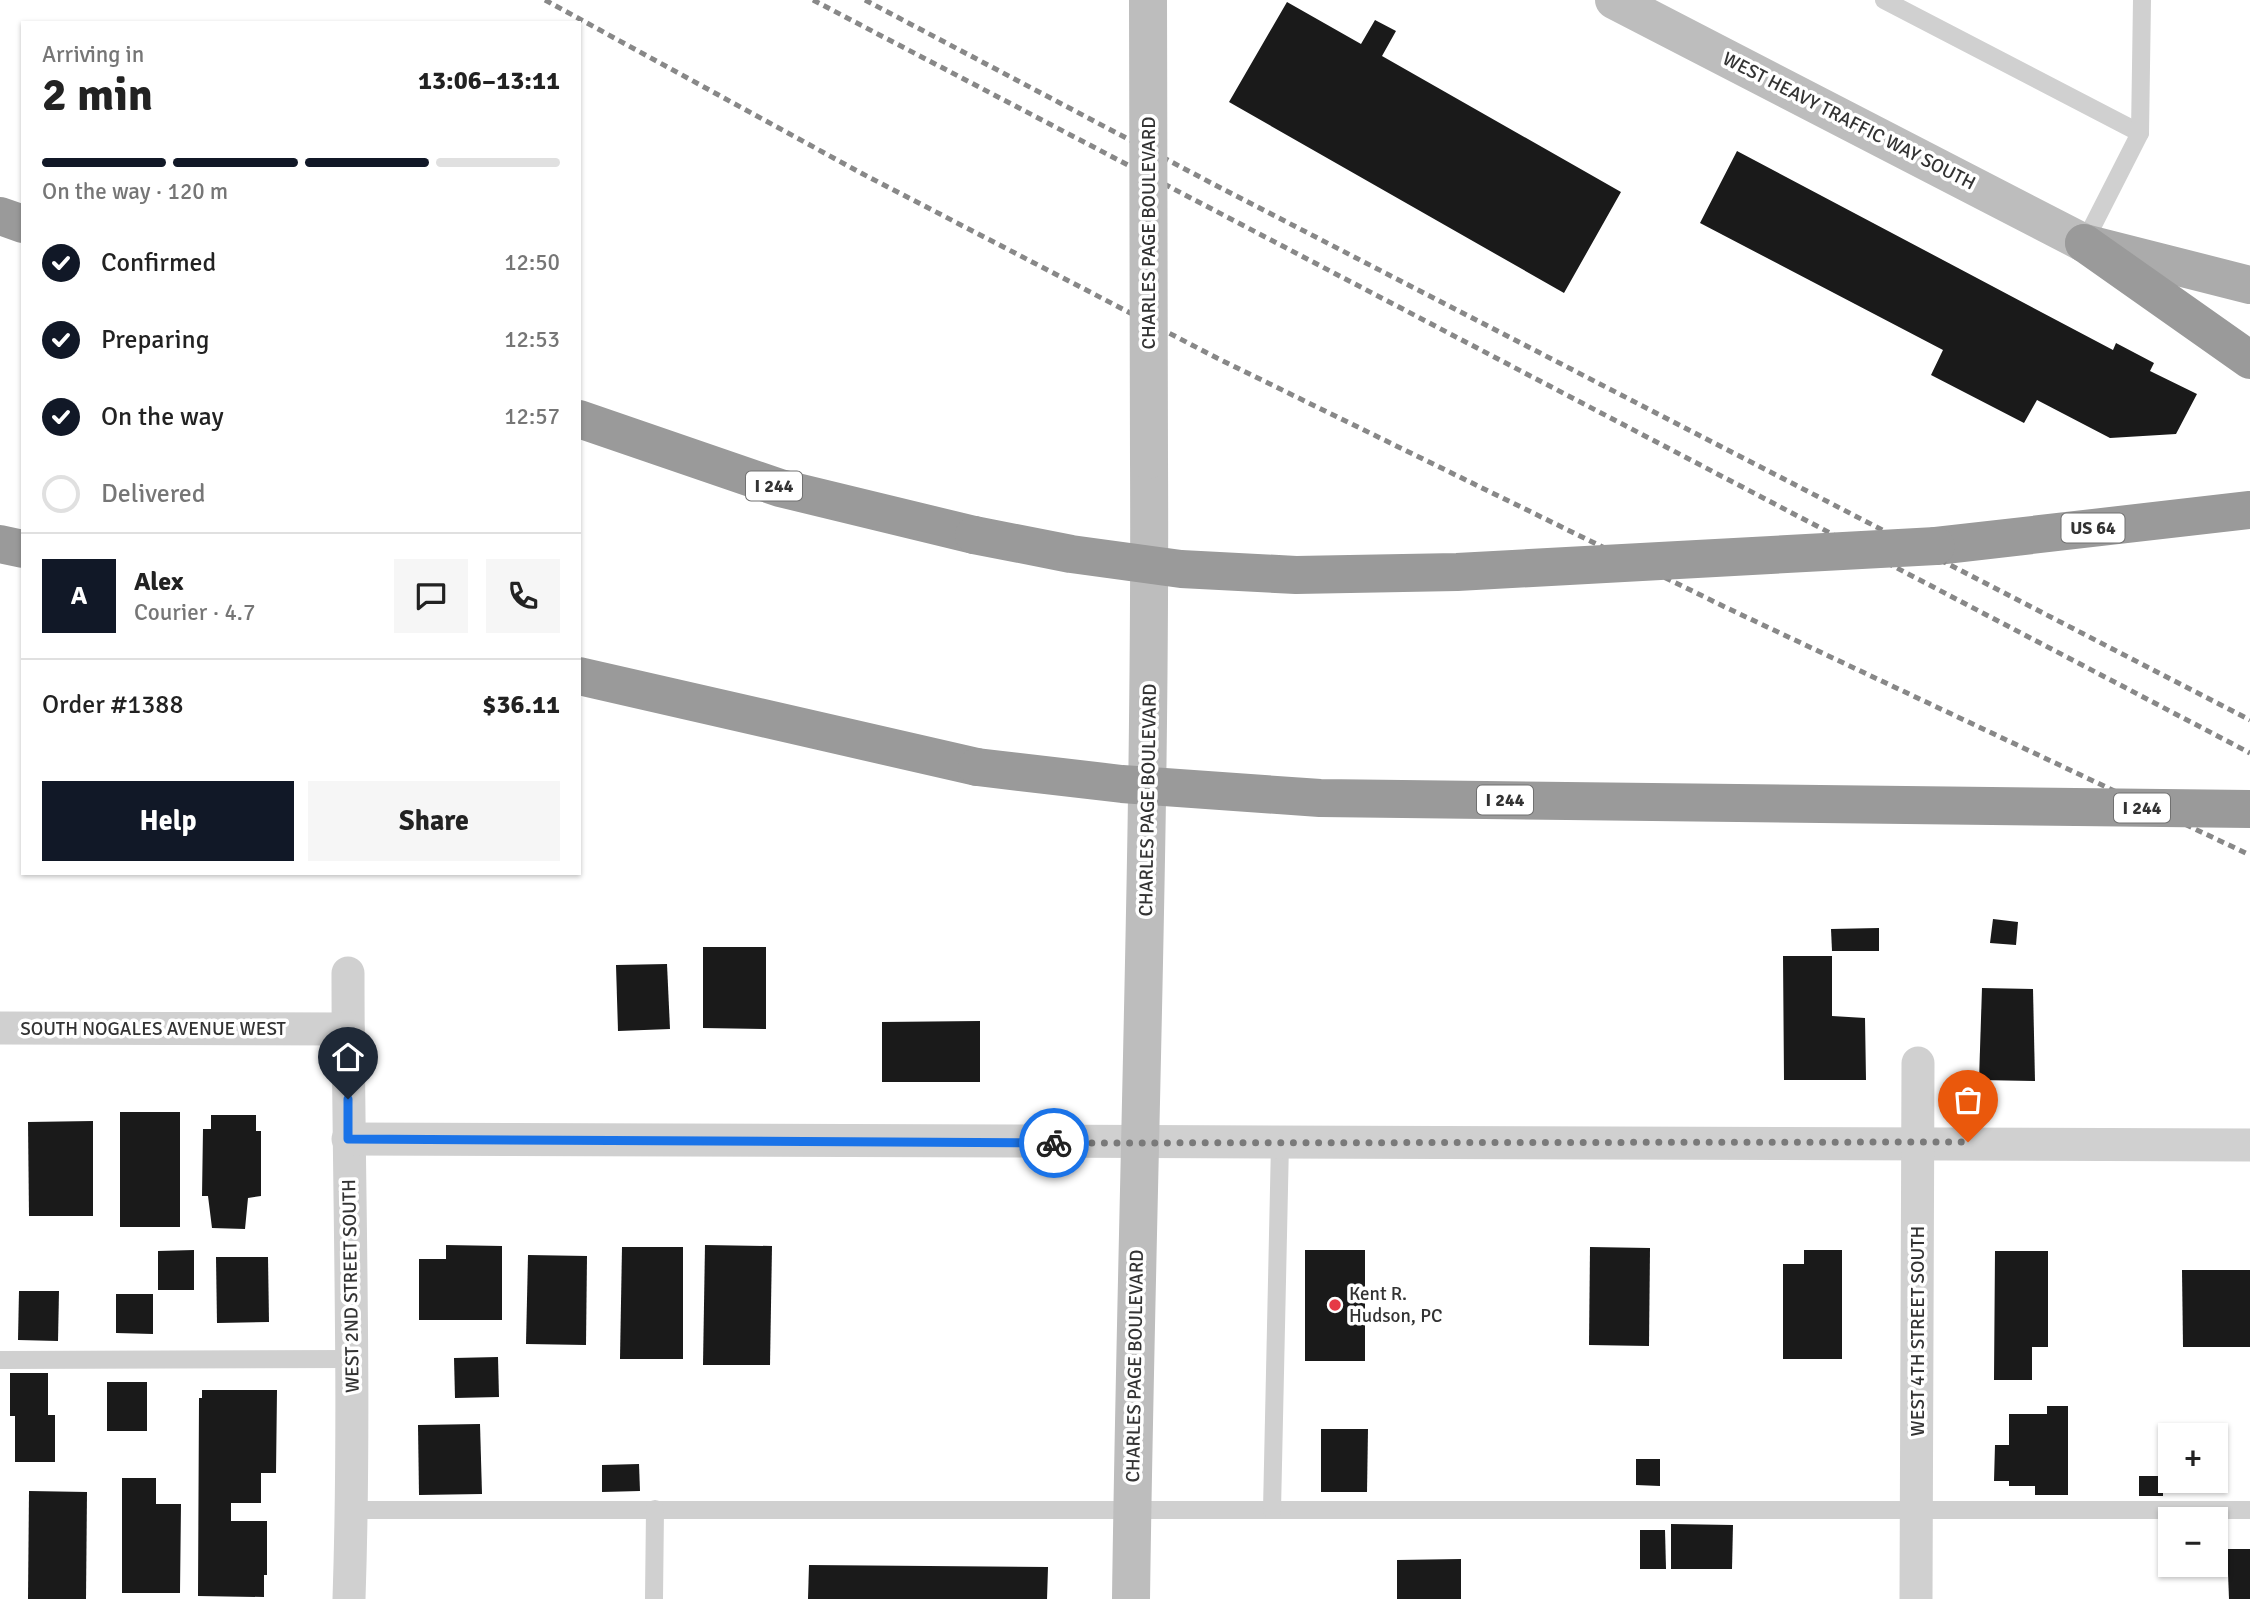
<!DOCTYPE html>
<html lang="en">
<head>
<meta charset="utf-8">
<style>
	:root { --surface:#fff; --page:#f6f6f6; --text:#222; --muted:#767676; --line:#e0e0e0; --accent:#111827 }
	body { margin:0; font-family:Signika,sans-serif; background:var(--page); color:var(--text); height:100vh; display:flex; flex-direction:column; font-size:26px; white-space:nowrap }
	* { box-sizing:border-box; margin:0 }
	p { font-size:23px; color:var(--muted) }
	.icon { flex:none; width:38px; height:38px; fill:none; stroke:currentColor; stroke-width:2; stroke-linecap:round; stroke-linejoin:round }
	.map { position:relative; flex:1; overflow:hidden }
	.drawer { position:absolute; left:21px; top:21px; width:560px; height:854px; display:flex; flex-direction:column; background:var(--surface); border-radius:0px; box-shadow:0 2px 5px #0004 }
	.drawer>* { flex:none }
	.fabs { position:absolute; left:2158px; top:1423px; display:grid; gap:14px }
	.fabs a { display:grid; place-items:center; width:70px; height:70px; border-radius:0px; background:var(--surface); box-shadow:0 2px 5px #0004; font-size:35px }
	.pin { position:absolute; display:grid; place-items:center; width:60px; height:60px; color:#fff; margin:-72px -30px; border-radius:50% 50% 50% 0; rotate:-45deg; box-shadow:0 0 7px #0007 }
	.pin .icon { rotate:45deg }
	.courier { position:absolute; display:grid; place-items:center; width:70px; height:70px; margin:-35px; border:5px solid #1a73e8; border-radius:50%; background:#fff; color:#222; box-shadow:0 2px 9px #0007 }
	.headline em { font-style:normal; font-weight:800 }
	.headline div { display:flex; flex-direction:column-reverse }
	.headline { display:flex; align-items:center; justify-content:space-between; height:119px; padding:0 21px }
	h1 { font-size:46px; font-weight:800; line-height:52px }
	.bar { display:grid; grid-template-columns:repeat(4,1fr); gap:10px 7px; align-content:center; height:84px; padding:0 21px }
	.bar i { height:9px; border-radius:5px; background:var(--line) }
	.bar .on { background:var(--accent) }
	.bar p { grid-column:span 4 }
	.line { display:flex; align-items:center; gap:18px; padding:0 21px; border-top:2px solid var(--line) }
	.line div { flex:1 }
	.round { display:grid; place-items:center; flex:none; width:74px; height:74px; border-radius:0px; background:var(--page) }
	ol { padding:0 21px; list-style:none }
	li { display:flex; align-items:center; gap:21px; height:77px }
	li p { margin-inline-start:auto }
	li .icon { padding:7px; border-radius:50%; background:var(--accent); color:#fff; stroke-width:4 }
	li:last-child { color:var(--muted) }
	li i { width:38px; height:38px; border:4px solid var(--line); border-radius:50% }
	.primary-button { display:flex; gap:14px; margin-top:auto; padding:14px 21px }
	.primary-button a { flex:1; height:80px; border-radius:0px; background:var(--accent); color:#fff; font-size:28px; font-weight:800; line-height:80px; text-align:center }
	.primary-button a+a { background:var(--page); color:var(--text) }
	.map>svg:first-child { display:block }
</style>
</head>
<body>
<div class="map">
<svg width="2250" height="1599" viewBox="0 0 2250 1599">
	<rect width="100%" height="100%" fill="#fff"/>
	<!-- building -->
	<g fill="#1a1a1a">
		<polygon points="1287,2 1361,44 1375,20 1396,31 1382,56 1621,192 1564,293 1229,102"/>
		<polygon points="1737,151 2113,350 2116,343 2154,363 2150,371 2197,394 2176,434 2110,438 2037,400 2024,423 1931,375 1943,350 1700,223"/>
		<polygon points="1993,919 2018,922 2016,945 1990,943"/>
		<polygon points="1879,928 1879,951 1832,951 1831,929"/>
		<polygon points="703,947 766,947 766,1029 703,1028"/>
		<polygon points="1783,956 1832,956 1832,1016 1865,1018 1866,1080 1784,1080"/>
		<polygon points="667,964 670,1029 618,1031 616,965"/>
		<polygon points="1982,988 2033,989 2035,1081 1979,1080"/>
		<polygon points="980,1021 980,1082 882,1082 882,1022"/>
		<rect x="120" y="1112" width="60" height="115"/>
		<polygon points="211,1115 256,1115 256,1131 261,1131 261,1196 248,1198 245,1229 212,1228 208,1196 202,1196 203,1129 211,1129"/>
		<polygon points="93,1121 93,1216 29,1216 28,1122"/>
		<polygon points="446,1245 502,1246 502,1320 419,1320 419,1259 446,1259"/>
		<polygon points="705,1245 772,1246 770,1365 703,1365"/>
		<polygon points="622,1247 683,1247 683,1359 620,1359"/>
		<polygon points="1590,1247 1650,1248 1649,1346 1589,1345"/>
		<polygon points="194,1250 194,1290 158,1290 158,1251"/>
		<rect x="1305" y="1250" width="60" height="111"/>
		<polygon points="1804,1250 1842,1250 1842,1359 1783,1359 1783,1264 1804,1264"/>
		<polygon points="1995,1251 2048,1251 2048,1347 2032,1347 2032,1380 1994,1380"/>
		<polygon points="528,1255 587,1256 586,1345 526,1344"/>
		<polygon points="216,1257 268,1257 269,1322 217,1323"/>
		<polygon points="2182,1270 2250,1270 2250,1347 2183,1347"/>
		<polygon points="19,1291 59,1291 58,1341 18,1340"/>
		<polygon points="116,1294 153,1294 153,1334 116,1333"/>
		<polygon points="498,1357 499,1397 455,1398 454,1358"/>
		<polygon points="10,1373 48,1373 48,1415 55,1415 55,1462 15,1462 15,1416 10,1416"/>
		<rect x="107" y="1382" width="40" height="49"/>
		<polygon points="202,1390 277,1390 276,1473 261,1473 261,1503 231,1503 231,1521 267,1521 267,1575 264,1575 264,1597 198,1596 199,1398 202,1398"/>
		<polygon points="2047,1406 2068,1406 2068,1495 2035,1495 2035,1486 2009,1486 2009,1481 1994,1481 1995,1445 2009,1445 2009,1414 2047,1414"/>
		<polygon points="480,1424 482,1494 419,1495 418,1425"/>
		<polygon points="1321,1429 1368,1429 1367,1492 1321,1492"/>
		<polygon points="1636,1459 1660,1459 1660,1486 1636,1485"/>
		<polygon points="639,1464 640,1491 602,1492 602,1465"/>
		<rect x="2139" y="1476" width="24" height="20"/>
		<polygon points="122,1478 156,1478 156,1504 181,1504 180,1593 122,1593"/>
		<polygon points="29,1491 87,1492 86,1599 28,1599"/>
		<polygon points="1671,1524 1733,1525 1732,1569 1671,1569"/>
		<rect x="2163" y="1528" width="7" height="27"/>
		<polygon points="1640,1530 1665,1530 1666,1569 1640,1569"/>
		<polygon points="2227,1549 2250,1549 2250,1599 2229,1599"/>
		<polygon points="1461,1559 1461,1599 1397,1599 1397,1560"/>
		<polygon points="809,1565 1048,1567 1047,1599 808,1599"/>
	</g>
	<g fill="none" stroke-linecap="round" stroke-linejoin="round">
		<!-- lane -->
		<g stroke="#d0d0d0" stroke-width="18">
			<polyline points="1884,0 2140,133"/>
			<polyline points="2084,243 2140,133 2142,0"/>
			<polyline points="0,1360 354,1359"/>
			<polyline points="352,1510 2250,1510"/>
			<polyline points="1272,1510 1280,1143"/>
			<polyline points="654,1599 655,1509"/>
		</g>
		<!-- street -->
		<g stroke="#d0d0d0" stroke-width="33">
			<path d="M348,973C348,1182 356,1390 349,1599"/>
			<polyline points="0,1028 348,1029"/>
			<polyline points="348,1139 2250,1145"/>
			<polyline points="1916,1599 1918,1063"/>
		</g>
		<!-- secondary -->
		<g stroke="#bdbdbd" stroke-width="38">
			<polyline points="1614,0 2084,243"/>
			<path d="M1131,1599C1136,1219 1151,840 1149,460"/>
		</g>
		<!-- primary -->
		<polyline stroke="#ababab" stroke-width="38" points="2084,243 2250,285"/>
		<!-- highway -->
		<g stroke="#9a9a9a" stroke-width="38">
			<polyline points="0,216 23,224"/>
			<polyline points="2084,243 2250,360"/>
			<polyline points="579,419 780,488 974,535"/>
			<polyline points="0,544 23,549"/>
			<polyline points="1936,546 2250,510"/>
			<polyline points="579,676 977,767"/>
		</g>
		<!-- rail -->
		<g stroke="#888" stroke-width="5" stroke-dasharray="7 5" stroke-linecap="butt">
			<polyline points="545,0 861,173 1217,358 1727,608 2250,855"/>
			<polyline points="813,0 2250,753"/>
			<polyline points="865,0 1217,186 2250,720"/>
		</g>
		<!-- secondary-bridge -->
		<polyline stroke="#bdbdbd" stroke-width="38" points="1148,0 1149,460"/>
		<!-- highway-bridge -->
		<g stroke="#9a9a9a" stroke-width="38">
			<polyline points="974,535 1071,554 1181,569 1296,575 1457,572 1936,546"/>
			<polyline points="977,767 1122,784 1320,798 2250,809"/>
		</g>
	</g>
	<g fill="none" stroke-linecap="round" stroke-linejoin="round">
		<!-- done -->
		<polyline stroke="#7a7a7a" stroke-width="7" stroke-dasharray="0 12.6" points="1054,1143 1968,1142"/>
		<!-- route -->
		<polyline stroke="#1a73e8" stroke-width="9" points="348,1099 348,1139 1054,1143"/>
	</g>
	<!-- markers -->
	<circle fill="#e63946" stroke="#fff" stroke-width="2.5" cx="1335" cy="1305" r="7"/>
	<g text-anchor="middle" dominant-baseline="central" stroke-width="7" stroke-linejoin="round" paint-order="stroke">
		<!-- shield labels -->
		<g fill="#fff" stroke="#707070" stroke-width="2">
			<rect x="746" y="471.5" width="56" height="29" rx="5"/>
			<rect x="2061.5" y="513.5" width="63" height="29" rx="5"/>
			<rect x="1477" y="785.5" width="56" height="29" rx="5"/>
			<rect x="2114" y="793.5" width="56" height="29" rx="5"/>
		</g>
		<g font-size="18" font-weight="bold" fill="#333">
			<text x="774" y="486">I 244</text>
			<text x="2093" y="528">US 64</text>
			<text x="1505" y="800">I 244</text>
			<text x="2142" y="808">I 244</text>
		</g>
		<!-- street labels -->
		<g font-size="19" fill="#333" stroke="#fff">
			<text transform="translate(1849 121) rotate(27)">WEST HEAVY TRAFFIC WAY SOUTH</text>
			<text transform="translate(1149 233) rotate(-90)">CHARLES PAGE BOULEVARD</text>
			<text transform="translate(1148 800) rotate(-89)">CHARLES PAGE BOULEVARD</text>
			<text x="153" y="1029">SOUTH NOGALES AVENUE WEST</text>
			<text transform="translate(351 1286) rotate(-91)">WEST 2ND STREET SOUTH</text>
			<text transform="translate(1918 1331) rotate(-90)">WEST 4TH STREET SOUTH</text>
			<text transform="translate(1135 1366) rotate(-89)">CHARLES PAGE BOULEVARD</text>
		</g>
		<!-- poi labels -->
		<g font-size="19" fill="#333" stroke="#fff" text-anchor="start">
			<text x="1349" y="1294">Kent R.<tspan x="1349" dy="22">Hudson, PC</tspan></text>
		</g>
	</g>
</svg>
<div class="fabs">
<a>+</a>
<a>−</a>
</div>
<div class="pin" style="left:1968px;top:1142px;background:#ea580c"><svg class="icon" aria-label="bag" viewBox="0 0 24 24"><path d="M5 8h14l-1 12H6zM9 8a3 3 0 0 1 6 0"/></svg></div>
<div class="pin" style="left:348px;top:1099px;background:#1f2937"><svg class="icon" aria-label="home" viewBox="0 0 24 24"><path d="M3 11l9-7 9 7M6 9v11h12V9"/></svg></div>
<div class="courier" style="left:1054px;top:1143px"><svg class="icon" aria-label="bike" viewBox="0 0 24 24"><circle cx="6" cy="16" r="4"/><circle cx="18" cy="16" r="4"/><path d="M6 16l4-8h5l3 8M10 8l3 8H6M13 5h3"/></svg></div>
<section class="drawer">
<div class="headline"><div><h1>2 min</h1><p>Arriving in</p></div><em>13:06–13:11</em></div>
<div class="bar"><i class="on"></i><i class="on"></i><i class="on"></i><i></i><p>On the way · 120 m</p></div>
<ol>
<li><svg class="icon" aria-label="check" viewBox="0 0 24 24"><path d="M5 12l5 5 9-10"/></svg>Confirmed<p>12:50</p></li>
<li><svg class="icon" aria-label="check" viewBox="0 0 24 24"><path d="M5 12l5 5 9-10"/></svg>Preparing<p>12:53</p></li>
<li><svg class="icon" aria-label="check" viewBox="0 0 24 24"><path d="M5 12l5 5 9-10"/></svg>On the way<p>12:57</p></li>
<li><i></i>Delivered</li>
</ol>
<div class="line" style="height:126px"><b class="round" style="background:var(--accent);color:#fff">A</b><div><b>Alex</b><p>Courier · 4.7</p></div><a class="round"><svg class="icon" aria-label="chat" viewBox="0 0 24 24"><path d="M4 5h16v11H9l-5 4z"/></svg></a><a class="round"><svg class="icon" aria-label="phone" viewBox="0 0 24 24"><path d="M5 4h4l2 5-3 2q2 4 5 5l2-3 5 2v4C11 20 4 13 5 4z"/></svg></a></div>
<div class="line" style="height:91px"><div>Order #1388</div><b>$36.11</b></div>
<div class="primary-button"><a>Help</a><a>Share</a></div>
</section>
</div>
</body>
</html>
